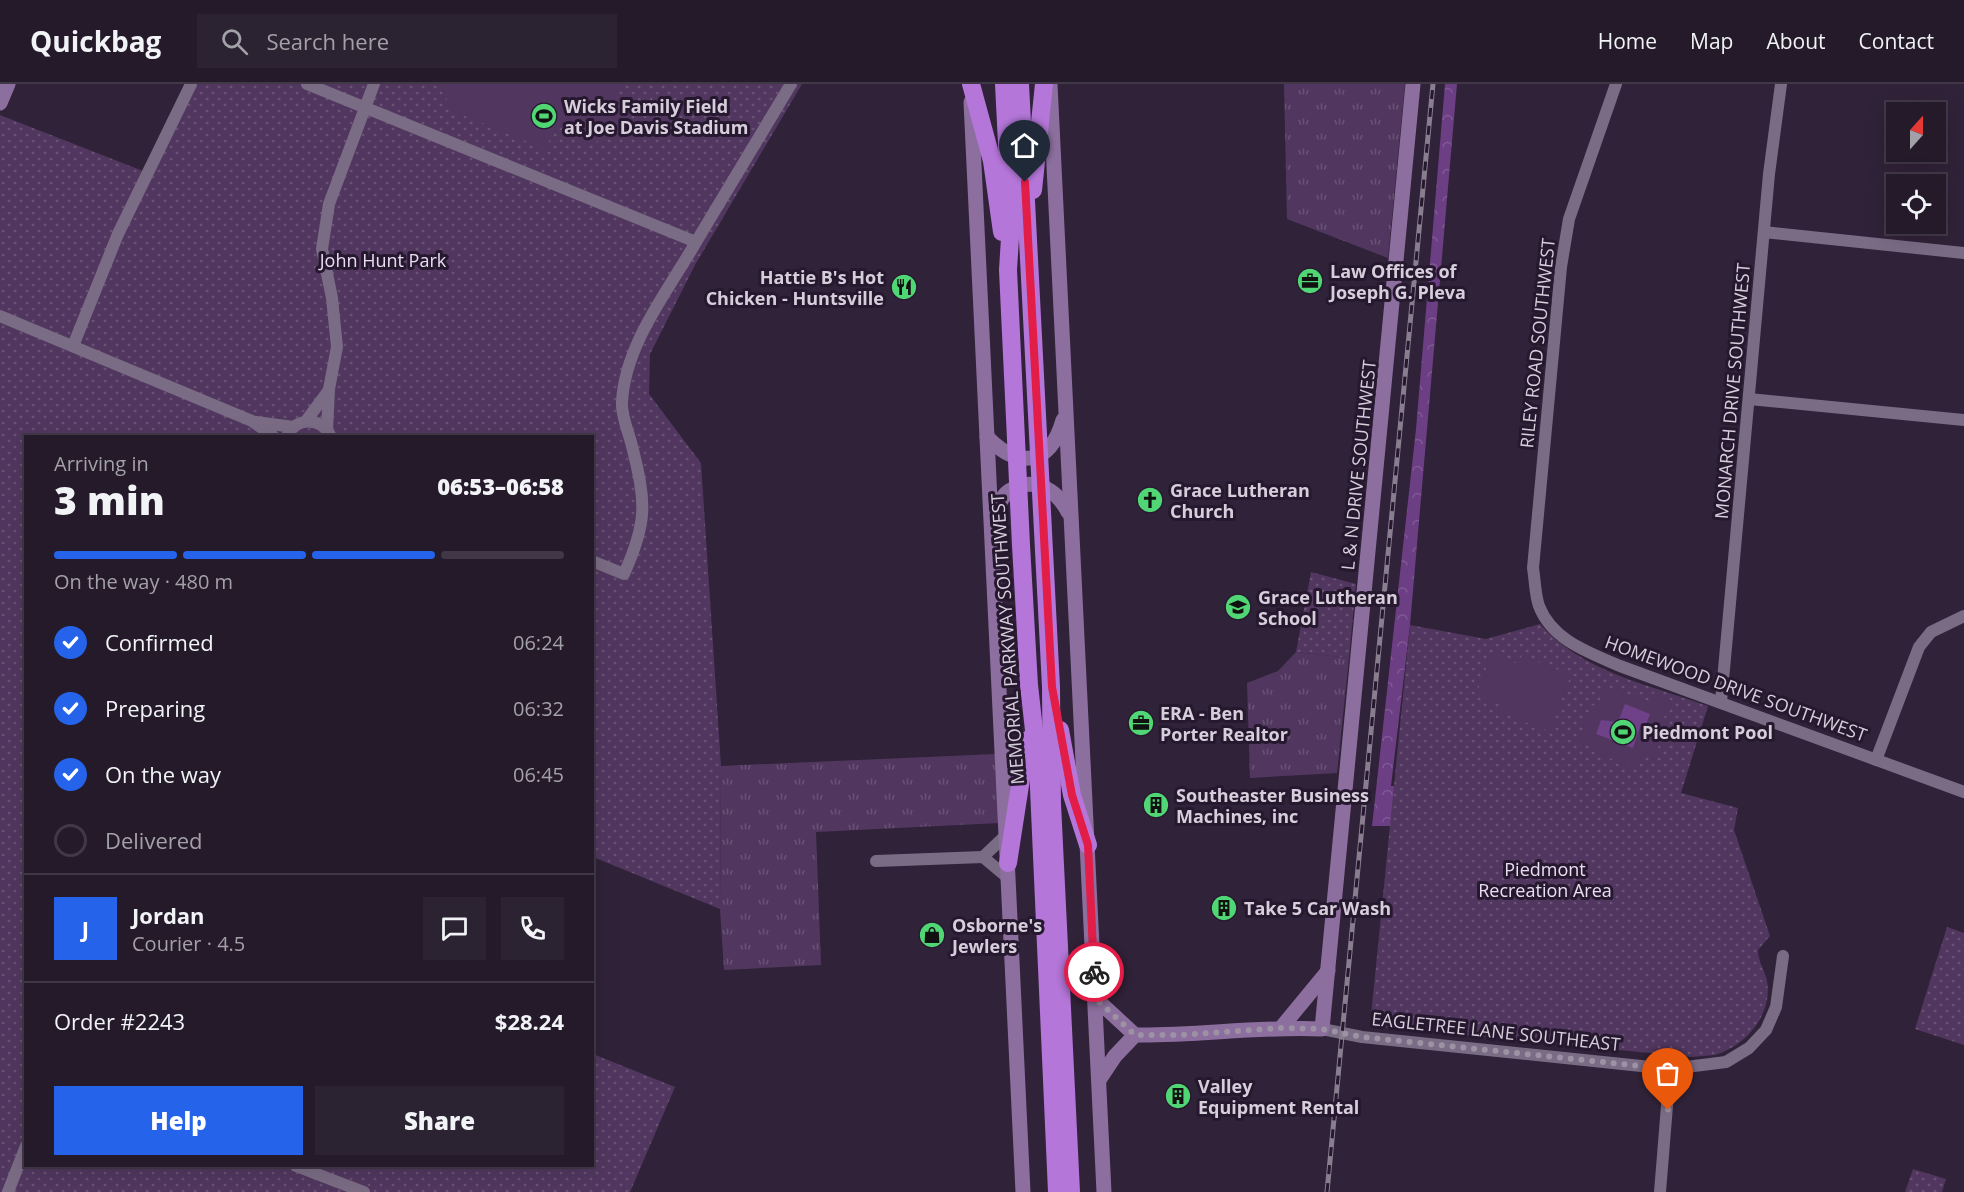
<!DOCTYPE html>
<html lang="en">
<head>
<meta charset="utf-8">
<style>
	:root { --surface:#241a2a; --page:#2c2332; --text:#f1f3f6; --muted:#a3a1a8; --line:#413847; --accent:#2563eb }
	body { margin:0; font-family:"Open Sans",sans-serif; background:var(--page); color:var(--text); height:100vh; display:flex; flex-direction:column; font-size:22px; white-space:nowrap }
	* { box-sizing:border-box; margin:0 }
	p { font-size:20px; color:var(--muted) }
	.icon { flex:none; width:33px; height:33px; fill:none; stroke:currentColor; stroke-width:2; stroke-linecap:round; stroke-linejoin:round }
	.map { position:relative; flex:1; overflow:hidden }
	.drawer { position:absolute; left:24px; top:351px; width:570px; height:732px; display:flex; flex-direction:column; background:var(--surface); border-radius:0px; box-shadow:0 6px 24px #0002,0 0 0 2px var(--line) }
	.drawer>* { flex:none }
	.needle { width:39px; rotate:21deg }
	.buttons { position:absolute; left:1886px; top:18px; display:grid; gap:12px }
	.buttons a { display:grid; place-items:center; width:60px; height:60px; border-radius:0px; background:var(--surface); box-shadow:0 6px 24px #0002,0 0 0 2px var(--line); font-size:30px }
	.pin { position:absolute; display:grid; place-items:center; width:51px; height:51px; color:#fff; margin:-62px -26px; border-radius:50% 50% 50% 0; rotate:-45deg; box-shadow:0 0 6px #0007 }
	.pin .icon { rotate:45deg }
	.courier { position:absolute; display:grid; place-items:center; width:60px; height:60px; margin:-30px; border:4px solid #e11d48; border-radius:50%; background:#fff; color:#222; box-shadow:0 2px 8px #0007 }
	.summary em { font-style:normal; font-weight:800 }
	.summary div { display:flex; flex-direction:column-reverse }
	.summary { display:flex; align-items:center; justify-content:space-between; height:102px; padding:0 30px }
	h1 { font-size:39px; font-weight:800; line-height:45px }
	.bar { display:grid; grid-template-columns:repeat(4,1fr); gap:9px 6px; align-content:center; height:72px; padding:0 30px }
	.bar i { height:8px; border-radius:4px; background:var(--line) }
	.bar .current { background:var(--accent) }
	.bar p { grid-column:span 4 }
	.line { display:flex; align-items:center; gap:15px; padding:0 30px; border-top:2px solid var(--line) }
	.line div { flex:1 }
	.round { display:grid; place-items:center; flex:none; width:63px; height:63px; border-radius:0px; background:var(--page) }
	ol { padding:0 30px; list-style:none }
	li { display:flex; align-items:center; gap:18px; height:66px }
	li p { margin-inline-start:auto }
	li .icon { padding:6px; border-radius:50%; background:var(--accent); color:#fff; stroke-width:4 }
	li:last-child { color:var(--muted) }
	li i { width:33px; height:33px; border:3px solid var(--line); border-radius:50% }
	.button { display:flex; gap:12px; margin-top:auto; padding:12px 30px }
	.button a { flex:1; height:69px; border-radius:0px; background:var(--accent); color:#fff; font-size:24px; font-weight:800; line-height:69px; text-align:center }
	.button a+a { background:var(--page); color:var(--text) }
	header { display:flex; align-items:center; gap:36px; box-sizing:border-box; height:84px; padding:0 30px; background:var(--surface); border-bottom:2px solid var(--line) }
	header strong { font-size:28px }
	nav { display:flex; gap:33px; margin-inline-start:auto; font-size:21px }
	.search { width:420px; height:54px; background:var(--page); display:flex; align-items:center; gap:15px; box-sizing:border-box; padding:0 21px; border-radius:0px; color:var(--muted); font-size:22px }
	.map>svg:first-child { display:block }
</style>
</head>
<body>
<header>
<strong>Quickbag</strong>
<div class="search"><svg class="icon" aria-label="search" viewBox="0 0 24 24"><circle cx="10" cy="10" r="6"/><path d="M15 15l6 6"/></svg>Search here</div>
<nav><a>Home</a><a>Map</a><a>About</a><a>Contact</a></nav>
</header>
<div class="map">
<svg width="1964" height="1108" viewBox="0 0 1964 1108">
	<defs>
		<pattern id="grass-tufts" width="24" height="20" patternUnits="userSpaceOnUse" patternTransform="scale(1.5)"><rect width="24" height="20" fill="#51375f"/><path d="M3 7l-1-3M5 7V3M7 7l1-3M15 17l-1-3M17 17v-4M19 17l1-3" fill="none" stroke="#695375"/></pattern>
		<pattern id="forest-crowns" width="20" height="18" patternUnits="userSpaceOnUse" patternTransform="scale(1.5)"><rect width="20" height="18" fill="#6c3e84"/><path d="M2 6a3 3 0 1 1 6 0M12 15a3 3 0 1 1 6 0" fill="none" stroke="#805995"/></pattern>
		<pattern id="park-dots" width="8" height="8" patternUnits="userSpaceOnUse" patternTransform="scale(1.5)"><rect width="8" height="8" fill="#51375f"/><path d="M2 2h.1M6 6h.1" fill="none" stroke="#695375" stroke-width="1.8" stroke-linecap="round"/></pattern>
	</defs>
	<rect width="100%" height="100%" fill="#302238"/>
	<!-- grass -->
	<g fill="url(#grass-tufts)">
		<polygon points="1284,0 1405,0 1388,174 1287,135"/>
		<polygon points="1296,568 1349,574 1337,689 1250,694 1247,599 1278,587"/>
		<polygon points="996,670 999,739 816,748 821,881 724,886 720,825 721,682"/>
	</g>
	<!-- forest -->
	<polygon fill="url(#forest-crowns)" points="1445,0 1457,0 1410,541 1391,702 1681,709 1681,742 1372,742 1416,345"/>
	<!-- park -->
	<g fill="url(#park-dots)">
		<polygon points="191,0 802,0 695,181 650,270 649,310 701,379 721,682 720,825 593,773 592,352 26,352 26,1082 592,1082 593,970 675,1003 630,1108 0,1108 0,31 148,89"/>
		<polygon points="1311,488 1356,500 1349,574 1296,568"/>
		<path d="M1540,540C1582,588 1650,601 1708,622L1681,709L1738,724L1734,746L1770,852L1758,866C1758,878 1765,886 1767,897C1773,930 1746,962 1715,971C1707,972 1699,972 1691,973L1370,942L1410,541L1486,555Z"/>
		<polygon points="1947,843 1964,849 1964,961 1915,945"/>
		<polygon points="1913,1085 1946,1095 1942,1108 1905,1108"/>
	</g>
	<!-- pitch -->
	<g fill="#51375f">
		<polygon points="441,0 622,0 616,17 629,48 584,61 575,38 554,47 545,65 451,26"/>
		<polygon points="1492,569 1515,579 1522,572 1567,589 1570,593 1551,644 1546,646 1500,628 1499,620 1476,611"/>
		<polygon points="1606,602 1649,618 1653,609 1670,615 1663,638 1667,639 1654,675 1641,672 1637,685 1594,668 1594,664 1578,658 1592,621 1597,623"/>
	</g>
	<!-- water -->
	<polygon fill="#6f4188" points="1625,620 1650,630 1645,643 1640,643 1633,664 1596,650 1601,636 1618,638"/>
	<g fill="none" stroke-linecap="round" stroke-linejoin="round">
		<!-- street -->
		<g stroke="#7b6c85" stroke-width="12">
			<polyline points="307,0 696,158 791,0"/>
			<path d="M1616,0L1569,135L1561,183L1533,484C1535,496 1535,511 1539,522C1552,556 1588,568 1620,582L1964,708"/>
			<polyline points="1764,148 1964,169"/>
			<polyline points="0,232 252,337 273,352"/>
			<polyline points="73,262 118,150 191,0"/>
			<polyline points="1749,315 1964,336"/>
			<polyline points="306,337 329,306"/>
			<polyline points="256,338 293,343"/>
			<polyline points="327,346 329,305 337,263 332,214 322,165 329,120 374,0"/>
			<path d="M287,352C296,333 320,333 330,351"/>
			<path d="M592,477L624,490C648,437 646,418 632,362C629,349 621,332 622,318C625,260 668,207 696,158"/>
			<polyline points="1721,618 1769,90 1781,0"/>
			<polyline points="1876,676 1919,563 1931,548 1964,532"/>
			<polyline points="1006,751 983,773 1008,794"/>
			<polyline points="876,777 983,773"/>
			<polyline points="1322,945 1362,953 1670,985 1726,978 1749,964 1766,946 1776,923 1783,872"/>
			<polyline points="296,1082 364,1108"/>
			<polyline points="8,1108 26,1062"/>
			<polyline points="1660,1108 1670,985"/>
		</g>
		<!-- secondary -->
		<g stroke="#8c6f9e" stroke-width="15">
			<polyline points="1050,0 1104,1108"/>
			<polyline points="971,18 1023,1108"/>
			<polyline points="0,19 8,0"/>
			<path d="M987,353C1018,385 1050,382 1063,336"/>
			<path d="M993,436C997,427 1000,413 1009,407C1033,391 1057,406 1068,428"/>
			<path d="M1095,914L1135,951C1197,952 1259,942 1322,945L1413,0"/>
			<polyline points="1281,944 1328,887"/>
			<polyline points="1099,996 1115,972 1135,951"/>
		</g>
		<!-- highway -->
		<g stroke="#b476d8" stroke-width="18">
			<polyline points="971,0 992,77 1002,148"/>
			<polyline points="1004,0 1011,138 1008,186 1021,461 1029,601 1038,682 1057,1108"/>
			<polyline points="1020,0 1051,603 1052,720 1071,1108"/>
			<polyline points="1033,106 1044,0"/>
			<polyline points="1060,646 1072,711 1088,761"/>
			<polyline points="1008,779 1027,656"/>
		</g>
		<!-- rail casing -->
		<g stroke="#897e90" stroke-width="5">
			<polyline id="rail" points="1327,1108 1433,0"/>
		</g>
		<!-- rail -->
		<use href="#rail" stroke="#26182e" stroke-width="3" stroke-dasharray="9" stroke-linecap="butt"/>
	</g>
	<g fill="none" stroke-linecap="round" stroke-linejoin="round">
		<!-- done -->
		<polyline stroke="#9d92a3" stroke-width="6" stroke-dasharray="0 10.8" points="1094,888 1095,914 1135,951 1181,951 1281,944 1322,945 1362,953 1670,985 1668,1026"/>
		<!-- route -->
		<polyline stroke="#e11d48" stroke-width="8" points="1025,98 1052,603 1072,711 1088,761 1094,888"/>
	</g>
	<!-- icons -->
	<defs>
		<g id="stadium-disc" transform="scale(1.35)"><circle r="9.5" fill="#50d674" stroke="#26182e"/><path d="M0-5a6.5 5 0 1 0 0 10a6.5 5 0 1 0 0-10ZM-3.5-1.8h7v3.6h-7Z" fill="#111"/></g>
		<g id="office-disc" transform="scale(1.35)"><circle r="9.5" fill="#50d674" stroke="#26182e"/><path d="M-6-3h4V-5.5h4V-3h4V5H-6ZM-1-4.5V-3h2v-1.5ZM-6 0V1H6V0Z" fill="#111"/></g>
		<g id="restaurant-disc" transform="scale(1.35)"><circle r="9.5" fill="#50d674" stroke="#26182e"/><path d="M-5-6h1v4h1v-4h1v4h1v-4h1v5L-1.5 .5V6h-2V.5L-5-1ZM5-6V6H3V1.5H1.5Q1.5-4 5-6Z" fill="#111"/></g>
		<g id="church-disc" transform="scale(1.35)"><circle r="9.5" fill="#50d674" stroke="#26182e"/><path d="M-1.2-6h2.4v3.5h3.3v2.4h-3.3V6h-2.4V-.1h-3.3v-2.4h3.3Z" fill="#111"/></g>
		<g id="school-disc" transform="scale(1.35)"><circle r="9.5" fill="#50d674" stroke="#26182e"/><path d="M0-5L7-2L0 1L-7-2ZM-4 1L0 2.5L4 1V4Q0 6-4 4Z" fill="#111"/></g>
		<g id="building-disc" transform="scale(1.35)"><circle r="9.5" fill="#50d674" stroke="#26182e"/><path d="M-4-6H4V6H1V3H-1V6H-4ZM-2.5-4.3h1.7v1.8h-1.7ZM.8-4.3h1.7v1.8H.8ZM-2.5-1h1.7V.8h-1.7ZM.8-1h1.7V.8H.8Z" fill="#111"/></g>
		<g id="shop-disc" transform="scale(1.35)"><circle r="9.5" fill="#50d674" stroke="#26182e"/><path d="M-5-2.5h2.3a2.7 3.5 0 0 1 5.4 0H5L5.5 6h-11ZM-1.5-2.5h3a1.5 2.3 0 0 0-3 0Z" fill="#111"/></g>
	</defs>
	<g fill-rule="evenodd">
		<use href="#stadium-disc" x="544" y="32"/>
		<use href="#office-disc" x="1310" y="197"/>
		<use href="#restaurant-disc" x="904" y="203"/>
		<use href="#church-disc" x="1150" y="416"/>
		<use href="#school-disc" x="1238" y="523"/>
		<use href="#office-disc" x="1141" y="639"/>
		<use href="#stadium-disc" x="1623" y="648"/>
		<use href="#building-disc" x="1156" y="721"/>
		<use href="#building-disc" x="1224" y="824"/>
		<use href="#shop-disc" x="932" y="851"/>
		<use href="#building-disc" x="1178" y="1012"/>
	</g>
	<g text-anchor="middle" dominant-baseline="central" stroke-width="6" stroke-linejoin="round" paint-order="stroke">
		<!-- poi labels -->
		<g font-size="18" font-weight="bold" fill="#d7cedc" stroke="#26182e" text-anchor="start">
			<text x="564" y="22">Wicks Family Field<tspan x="564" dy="21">at Joe Davis Stadium</tspan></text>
			<text x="1330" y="187">Law Offices of<tspan x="1330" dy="21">Joseph G. Pleva</tspan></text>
			<text x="884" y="193" text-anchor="end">Hattie B's Hot<tspan x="884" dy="21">Chicken - Huntsville</tspan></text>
			<text x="1170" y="406">Grace Lutheran<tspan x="1170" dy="21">Church</tspan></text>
			<text x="1258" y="513">Grace Lutheran<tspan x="1258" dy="21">School</tspan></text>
			<text x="1160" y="629">ERA - Ben<tspan x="1160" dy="21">Porter Realtor</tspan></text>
			<text x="1642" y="648">Piedmont Pool</text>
			<text x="1176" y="711">Southeaster Business<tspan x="1176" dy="21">Machines, inc</tspan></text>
			<text x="1244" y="824">Take 5 Car Wash</text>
			<text x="952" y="841">Osborne's<tspan x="952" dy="21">Jewlers</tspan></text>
			<text x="1198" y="1002">Valley<tspan x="1198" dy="21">Equipment Rental</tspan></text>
		</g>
		<!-- park labels -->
		<g font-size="18" fill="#e9ddf1" stroke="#26182e">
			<text x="383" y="176">John Hunt Park</text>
			<text x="1545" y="785">Piedmont<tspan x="1545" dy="21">Recreation Area</tspan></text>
		</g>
		<!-- street labels -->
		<g font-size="18" fill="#d7cedc" stroke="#26182e">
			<text transform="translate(1537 259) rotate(-84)">RILEY ROAD SOUTHWEST</text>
			<text transform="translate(1732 307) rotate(-85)">MONARCH DRIVE SOUTHWEST</text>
			<text transform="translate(1358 381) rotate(-84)">L &amp; N DRIVE SOUTHWEST</text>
			<text transform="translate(1007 555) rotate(-94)">MEMORIAL PARKWAY SOUTHWEST</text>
			<text transform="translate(1736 604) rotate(20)">HOMEWOOD DRIVE SOUTHWEST</text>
			<text transform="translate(1496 947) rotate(6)">EAGLETREE LANE SOUTHEAST</text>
		</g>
	</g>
</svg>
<div class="buttons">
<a><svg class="needle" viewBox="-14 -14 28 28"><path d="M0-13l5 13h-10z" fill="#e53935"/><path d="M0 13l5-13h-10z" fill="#a3a1a8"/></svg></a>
<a><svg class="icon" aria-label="locate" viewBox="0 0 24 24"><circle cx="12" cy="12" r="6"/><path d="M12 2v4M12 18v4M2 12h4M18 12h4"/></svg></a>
</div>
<div class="pin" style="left:1668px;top:1026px;background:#ea580c"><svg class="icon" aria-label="bag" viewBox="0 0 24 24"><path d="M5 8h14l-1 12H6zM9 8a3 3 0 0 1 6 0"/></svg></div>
<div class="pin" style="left:1025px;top:98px;background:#1f2937"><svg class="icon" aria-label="home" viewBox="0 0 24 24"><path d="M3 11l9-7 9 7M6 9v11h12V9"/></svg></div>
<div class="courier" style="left:1094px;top:888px"><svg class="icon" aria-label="bike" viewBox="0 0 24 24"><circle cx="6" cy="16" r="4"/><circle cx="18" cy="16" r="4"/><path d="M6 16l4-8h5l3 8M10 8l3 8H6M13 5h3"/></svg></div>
<section class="drawer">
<div class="summary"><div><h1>3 min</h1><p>Arriving in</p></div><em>06:53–06:58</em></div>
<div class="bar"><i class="current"></i><i class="current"></i><i class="current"></i><i></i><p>On the way · 480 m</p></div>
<ol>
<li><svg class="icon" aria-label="check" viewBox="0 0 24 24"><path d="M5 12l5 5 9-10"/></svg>Confirmed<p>06:24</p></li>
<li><svg class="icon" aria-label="check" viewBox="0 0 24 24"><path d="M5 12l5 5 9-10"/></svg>Preparing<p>06:32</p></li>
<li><svg class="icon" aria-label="check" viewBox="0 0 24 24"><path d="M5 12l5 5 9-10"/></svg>On the way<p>06:45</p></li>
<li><i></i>Delivered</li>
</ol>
<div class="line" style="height:108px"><b class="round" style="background:var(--accent);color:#fff">J</b><div><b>Jordan</b><p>Courier · 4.5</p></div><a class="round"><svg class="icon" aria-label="chat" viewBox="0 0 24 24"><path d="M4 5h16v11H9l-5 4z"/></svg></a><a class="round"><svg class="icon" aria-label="phone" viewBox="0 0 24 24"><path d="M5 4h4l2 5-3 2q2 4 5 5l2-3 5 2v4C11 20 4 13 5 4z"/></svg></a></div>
<div class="line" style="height:78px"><div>Order #2243</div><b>$28.24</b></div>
<div class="button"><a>Help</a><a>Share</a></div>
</section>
</div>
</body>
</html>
